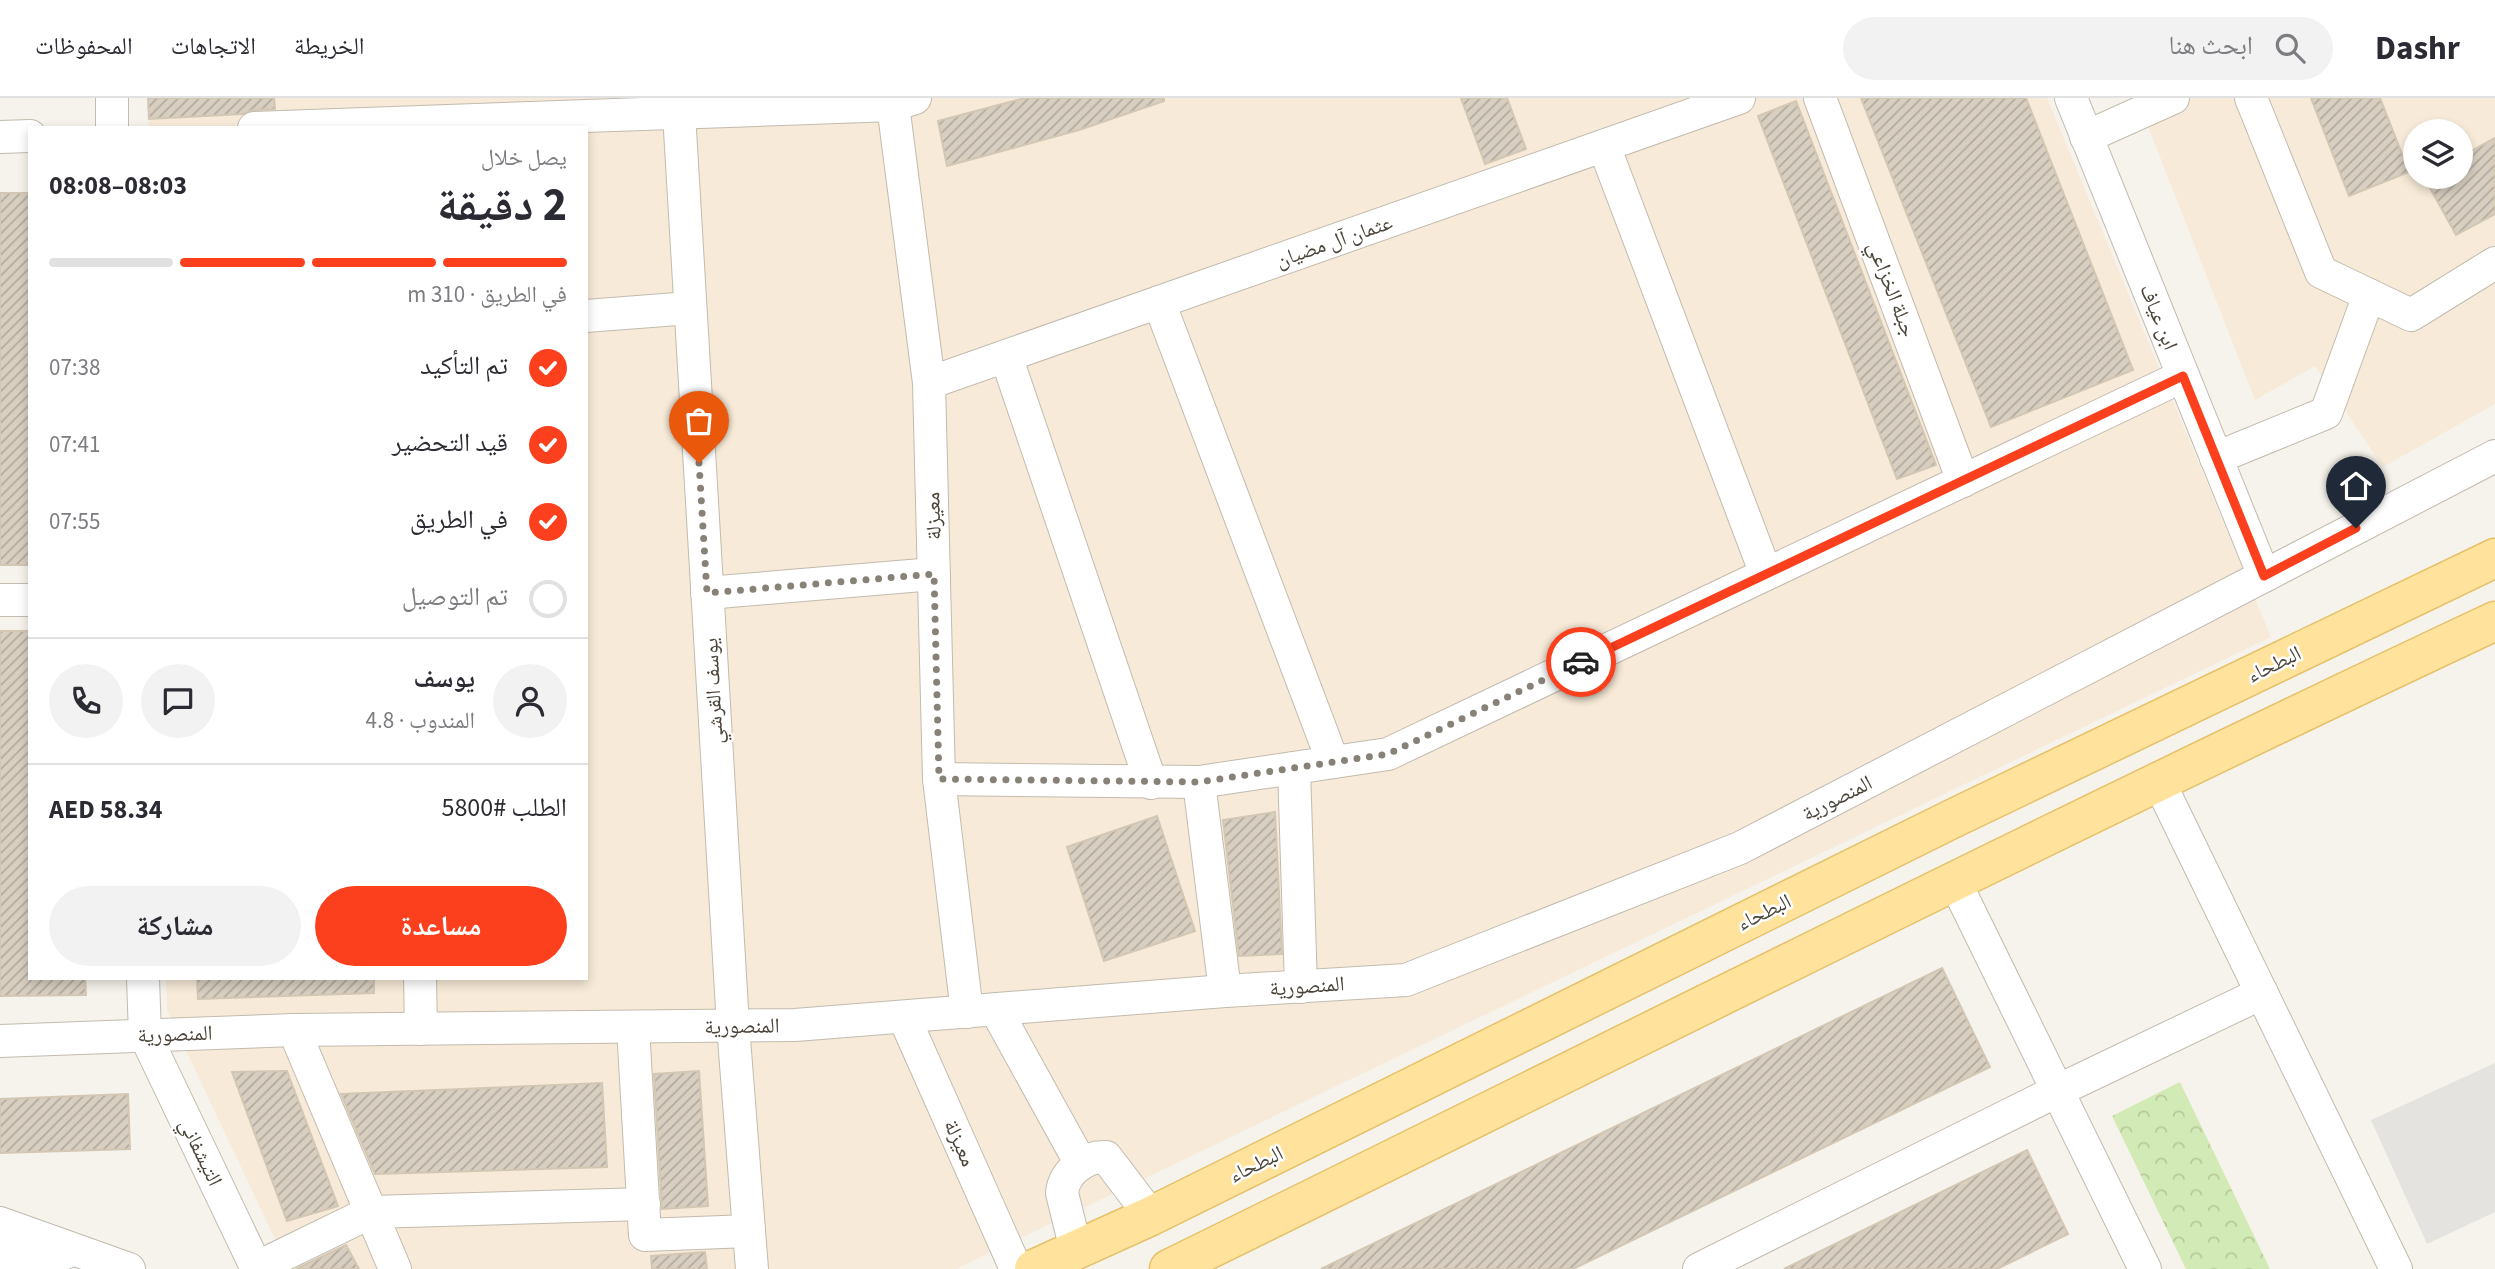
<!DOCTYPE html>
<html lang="ar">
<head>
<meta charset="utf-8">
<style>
	:root { --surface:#fff; --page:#f2f2f3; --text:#2b2b33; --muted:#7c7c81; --line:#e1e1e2; --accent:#fc3f1d }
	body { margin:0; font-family:"Source Sans 3","Noto Naskh Arabic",sans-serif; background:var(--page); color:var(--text); direction:rtl; height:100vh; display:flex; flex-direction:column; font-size:26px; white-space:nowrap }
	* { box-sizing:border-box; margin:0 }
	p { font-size:23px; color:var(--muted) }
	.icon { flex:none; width:38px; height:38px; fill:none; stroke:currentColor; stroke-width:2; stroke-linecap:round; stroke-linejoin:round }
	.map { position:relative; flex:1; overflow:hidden; direction:ltr }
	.details { position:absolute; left:28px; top:28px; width:560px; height:854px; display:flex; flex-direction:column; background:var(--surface); border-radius:0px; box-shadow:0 4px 10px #0003; direction:rtl }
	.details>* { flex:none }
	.fabs { position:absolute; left:2403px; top:21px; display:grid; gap:14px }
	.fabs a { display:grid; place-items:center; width:70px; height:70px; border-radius:50%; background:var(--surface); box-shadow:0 4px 10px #0003; font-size:35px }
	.pin { position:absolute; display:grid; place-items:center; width:60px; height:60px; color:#fff; margin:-72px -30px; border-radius:50% 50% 50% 0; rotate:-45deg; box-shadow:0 0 7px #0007 }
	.pin .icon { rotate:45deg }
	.courier { position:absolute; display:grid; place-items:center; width:70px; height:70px; margin:-35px; border:5px solid #fc3f1d; border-radius:50%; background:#fff; color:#222; box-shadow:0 2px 9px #0007 }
	.head em { font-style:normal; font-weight:700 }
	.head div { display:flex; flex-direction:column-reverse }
	.head { display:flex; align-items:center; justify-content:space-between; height:119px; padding:0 21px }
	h1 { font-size:46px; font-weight:700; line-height:52px }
	.bar { display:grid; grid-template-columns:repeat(4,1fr); gap:10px 7px; align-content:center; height:84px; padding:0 21px }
	.bar i { height:9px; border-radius:5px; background:var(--line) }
	.bar .active { background:var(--accent) }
	.bar p { grid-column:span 4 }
	.line { display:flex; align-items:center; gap:18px; padding:0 21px; border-top:2px solid var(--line) }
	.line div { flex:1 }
	.round { display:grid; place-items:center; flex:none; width:74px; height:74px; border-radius:37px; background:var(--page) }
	ol { padding:0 21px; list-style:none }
	li { display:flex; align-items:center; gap:21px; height:77px }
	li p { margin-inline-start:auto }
	li .icon { padding:7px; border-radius:50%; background:var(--accent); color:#fff; stroke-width:4 }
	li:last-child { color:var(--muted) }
	li i { width:38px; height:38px; border:4px solid var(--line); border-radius:50% }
	.primary-button { display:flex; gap:14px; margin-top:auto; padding:14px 21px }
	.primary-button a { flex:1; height:80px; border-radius:42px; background:var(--accent); color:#fff; font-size:28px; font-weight:700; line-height:80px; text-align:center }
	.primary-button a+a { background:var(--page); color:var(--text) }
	header { display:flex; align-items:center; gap:42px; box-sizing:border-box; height:98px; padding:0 35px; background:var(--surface); border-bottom:2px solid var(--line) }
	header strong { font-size:33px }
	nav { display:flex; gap:38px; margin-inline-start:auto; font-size:24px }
	.search { width:490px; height:63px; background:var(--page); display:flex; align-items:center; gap:18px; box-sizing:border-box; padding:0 24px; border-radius:38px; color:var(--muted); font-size:26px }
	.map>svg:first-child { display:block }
</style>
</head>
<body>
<header>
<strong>Dashr</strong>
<div class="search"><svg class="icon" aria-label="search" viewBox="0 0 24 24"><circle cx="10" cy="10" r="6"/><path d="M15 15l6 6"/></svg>ابحث هنا</div>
<nav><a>الخريطة</a><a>الاتجاهات</a><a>المحفوظات</a></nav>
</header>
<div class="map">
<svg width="2495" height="1171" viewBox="0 0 2495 1171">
	<defs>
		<pattern id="forest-crowns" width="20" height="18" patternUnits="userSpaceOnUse" patternTransform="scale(1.75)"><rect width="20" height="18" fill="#d2eab5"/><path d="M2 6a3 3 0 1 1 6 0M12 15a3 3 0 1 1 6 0" fill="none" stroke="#b6ca9c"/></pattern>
		<pattern id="building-hatch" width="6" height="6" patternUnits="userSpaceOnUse" patternTransform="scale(1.75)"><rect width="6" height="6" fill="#d8cfc1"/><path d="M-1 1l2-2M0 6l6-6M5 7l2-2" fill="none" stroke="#b1aa9e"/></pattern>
	</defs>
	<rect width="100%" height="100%" fill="#f6f3ec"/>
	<!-- commercial -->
	<g fill="#f7ead8" fill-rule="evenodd">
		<polygon points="148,0 2047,0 2271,539 956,1171 289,1171 167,912 166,880 586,880 586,30 149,30"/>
		<path d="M2137,0H2495V306L2383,369L2315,268L2255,302ZM2415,33H2460V79H2415Z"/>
	</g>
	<!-- forest -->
	<polygon fill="url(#forest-crowns)" points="2180,984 2270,1171 2186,1171 2112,1018"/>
	<!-- parking -->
	<polygon fill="#e5e3e0" points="2495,965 2495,1114 2427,1146 2371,1022"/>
	<!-- building -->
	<g fill="url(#building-hatch)" stroke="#d3c7b4" stroke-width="2">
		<polygon points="148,0 274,0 275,11 253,12 243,16 149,21"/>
		<polygon points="1025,0 1164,0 1164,3 1079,32 947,68 938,23"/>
		<polygon points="1461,0 1507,0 1526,51 1485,66"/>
		<polygon points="1861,0 2026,0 2133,272 1991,329"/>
		<polygon points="2311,0 2380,0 2409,74 2349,98"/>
		<polygon points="1796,3 1936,367 1897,381 1758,18"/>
		<polygon points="2495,40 2495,116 2456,137 2424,79 2460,79 2460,59"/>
		<rect x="0" y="95" width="30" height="372"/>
		<polygon points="0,533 30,533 30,880 85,880 86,897 0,898"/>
		<polygon points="1275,714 1282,856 1239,858 1223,722"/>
		<polygon points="1157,718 1195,833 1104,863 1067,749"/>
		<polygon points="1942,870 1990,969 1573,1171 1321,1171"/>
		<polygon points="197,880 374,880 374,895 198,901"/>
		<polygon points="287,973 338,1108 287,1123 232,974"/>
		<polygon points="699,973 708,1108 662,1111 654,976"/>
		<polygon points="602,985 607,1069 375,1076 341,996"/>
		<polygon points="128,996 130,1051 0,1055 0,1001"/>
		<polygon points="2027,1052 2068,1136 1997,1171 1784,1171"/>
		<polygon points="346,1147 359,1171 296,1171"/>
		<polygon points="705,1154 707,1171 652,1171 651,1158"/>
	</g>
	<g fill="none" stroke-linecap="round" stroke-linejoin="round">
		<!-- minor casing -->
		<g stroke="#c2bbae" stroke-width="34">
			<g id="minor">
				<polyline points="112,0 112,30"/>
				<polyline points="1820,0 1963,383"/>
				<polyline points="2071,0 2264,478"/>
				<polyline points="2251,0 2321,174 2411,217 2495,165"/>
				<polyline points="893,7 929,285 939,681 967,914"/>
				<polyline points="679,15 733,928 752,1171"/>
				<polyline points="254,30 893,7 915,0"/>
				<polyline points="0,39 30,38"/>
				<polyline points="2086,39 2173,0"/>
				<polyline points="1604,48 1766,476"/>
				<polyline points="1159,204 1333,664"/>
				<polyline points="586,218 690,210"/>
				<polyline points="1006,258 1151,685"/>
				<polyline points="929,285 1739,0"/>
				<polyline points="2216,360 2326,315 2369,197"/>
				<polyline points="707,495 934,476"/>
				<polyline points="0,502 30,502"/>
				<polyline points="1294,670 1301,889"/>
				<polyline points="939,681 1199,684 1388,656 2183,278"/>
				<polyline points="1199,684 1225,893"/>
				<polyline points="2159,684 2396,1171"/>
				<polyline points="1954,782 2145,1171"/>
				<polyline points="143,880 145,937 257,1171"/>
				<polyline points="420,880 421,931"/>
				<polyline points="996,912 1081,1066"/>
				<polyline points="904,919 1016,1171"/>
				<polyline points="633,929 645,1137 749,1133"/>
				<polyline points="294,932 395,1171"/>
				<polyline points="0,943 294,932 795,927 1225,893 1406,882 1740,750 2495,358"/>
				<polyline points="0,1125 129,1171"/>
				<path d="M1076,1152L1062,1095C1064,1074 1085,1058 1106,1059L1151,1118"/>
				<polyline points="0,1157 65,1155"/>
				<polyline points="256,1170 371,1114 644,1106"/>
				<polyline points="1699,1171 2057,993 2262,895"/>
			</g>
		</g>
		<!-- major casing -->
		<g stroke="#e6c16a" stroke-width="41">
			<g id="major">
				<polyline points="1034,1171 1151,1118 1954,720 2495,460"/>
				<path d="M1169,1171C1611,954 2050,732 2495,523"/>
			</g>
		</g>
		<!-- minor -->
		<use href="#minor" stroke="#fff" stroke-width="32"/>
		<!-- major -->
		<use href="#major" stroke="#ffe39c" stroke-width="38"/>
	</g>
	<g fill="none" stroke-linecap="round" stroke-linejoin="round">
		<!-- done -->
		<polyline stroke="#878178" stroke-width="7" stroke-dasharray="0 12.6" points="699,365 707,495 934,476 939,681 1199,684 1388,656 1581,564"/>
		<!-- route -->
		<polyline stroke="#fc3f1d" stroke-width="9" points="1581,564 2183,278 2264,478 2356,430"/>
	</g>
	<g text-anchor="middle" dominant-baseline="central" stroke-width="5" stroke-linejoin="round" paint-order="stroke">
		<!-- street labels -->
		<g font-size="21" fill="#4b4439" stroke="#fff">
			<text transform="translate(1334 143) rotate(-19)">عثمان آل مضيان</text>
			<text transform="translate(1892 191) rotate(69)">جبلة الخزاعي</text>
			<text transform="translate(2159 219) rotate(68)">ابن عياف</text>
			<text transform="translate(933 418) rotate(-92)">معيزلة</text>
			<text transform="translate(2274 566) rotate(-26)">البطحاء</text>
			<text transform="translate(713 593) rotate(-93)">يوسف القرشي</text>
			<text transform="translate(1837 700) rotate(-27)">المنصورية</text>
			<text transform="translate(1764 814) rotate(-26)">البطحاء</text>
			<text transform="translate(1307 888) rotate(-4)">المنصورية</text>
			<text transform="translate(742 928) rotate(-1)">المنصورية</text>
			<text transform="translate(175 936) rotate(-2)">المنصورية</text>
			<text transform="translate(960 1045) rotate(66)">معيزلة</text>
			<text transform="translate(201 1054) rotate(64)">التيشفاني</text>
			<text transform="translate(1256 1066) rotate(-26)">البطحاء</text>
		</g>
	</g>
</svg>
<div class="fabs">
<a><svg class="icon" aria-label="layers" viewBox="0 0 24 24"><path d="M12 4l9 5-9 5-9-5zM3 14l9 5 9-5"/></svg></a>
</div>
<div class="pin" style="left:699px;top:365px;background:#ea580c"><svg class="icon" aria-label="bag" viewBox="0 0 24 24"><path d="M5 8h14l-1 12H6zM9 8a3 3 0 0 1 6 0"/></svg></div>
<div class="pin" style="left:2356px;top:430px;background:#1f2937"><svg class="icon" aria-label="home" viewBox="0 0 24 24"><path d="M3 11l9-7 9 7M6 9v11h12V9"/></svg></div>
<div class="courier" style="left:1581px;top:564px"><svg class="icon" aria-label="car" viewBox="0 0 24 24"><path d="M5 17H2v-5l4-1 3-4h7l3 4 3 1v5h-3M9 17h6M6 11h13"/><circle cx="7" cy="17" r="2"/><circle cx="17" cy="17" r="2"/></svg></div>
<section class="details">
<div class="head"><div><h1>2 دقيقة</h1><p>يصل خلال</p></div><em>08:03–08:08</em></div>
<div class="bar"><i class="active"></i><i class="active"></i><i class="active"></i><i></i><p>في الطريق · 310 m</p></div>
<ol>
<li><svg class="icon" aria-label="check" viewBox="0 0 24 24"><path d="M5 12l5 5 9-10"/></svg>تم التأكيد<p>07:38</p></li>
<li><svg class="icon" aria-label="check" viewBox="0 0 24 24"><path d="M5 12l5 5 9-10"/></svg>قيد التحضير<p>07:41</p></li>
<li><svg class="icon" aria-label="check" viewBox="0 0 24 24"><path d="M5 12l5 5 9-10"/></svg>في الطريق<p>07:55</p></li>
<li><i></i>تم التوصيل</li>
</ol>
<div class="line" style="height:126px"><a class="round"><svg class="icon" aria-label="person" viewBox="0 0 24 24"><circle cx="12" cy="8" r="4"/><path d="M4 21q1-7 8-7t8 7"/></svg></a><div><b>يوسف</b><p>المندوب · 4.8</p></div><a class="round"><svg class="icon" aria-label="chat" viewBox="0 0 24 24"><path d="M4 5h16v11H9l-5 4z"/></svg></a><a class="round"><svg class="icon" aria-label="phone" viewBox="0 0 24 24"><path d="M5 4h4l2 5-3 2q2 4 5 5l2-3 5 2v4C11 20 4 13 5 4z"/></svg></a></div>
<div class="line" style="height:91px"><div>الطلب #5800</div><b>AED 58.34</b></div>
<div class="primary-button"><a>مساعدة</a><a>مشاركة</a></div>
</section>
</div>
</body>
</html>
